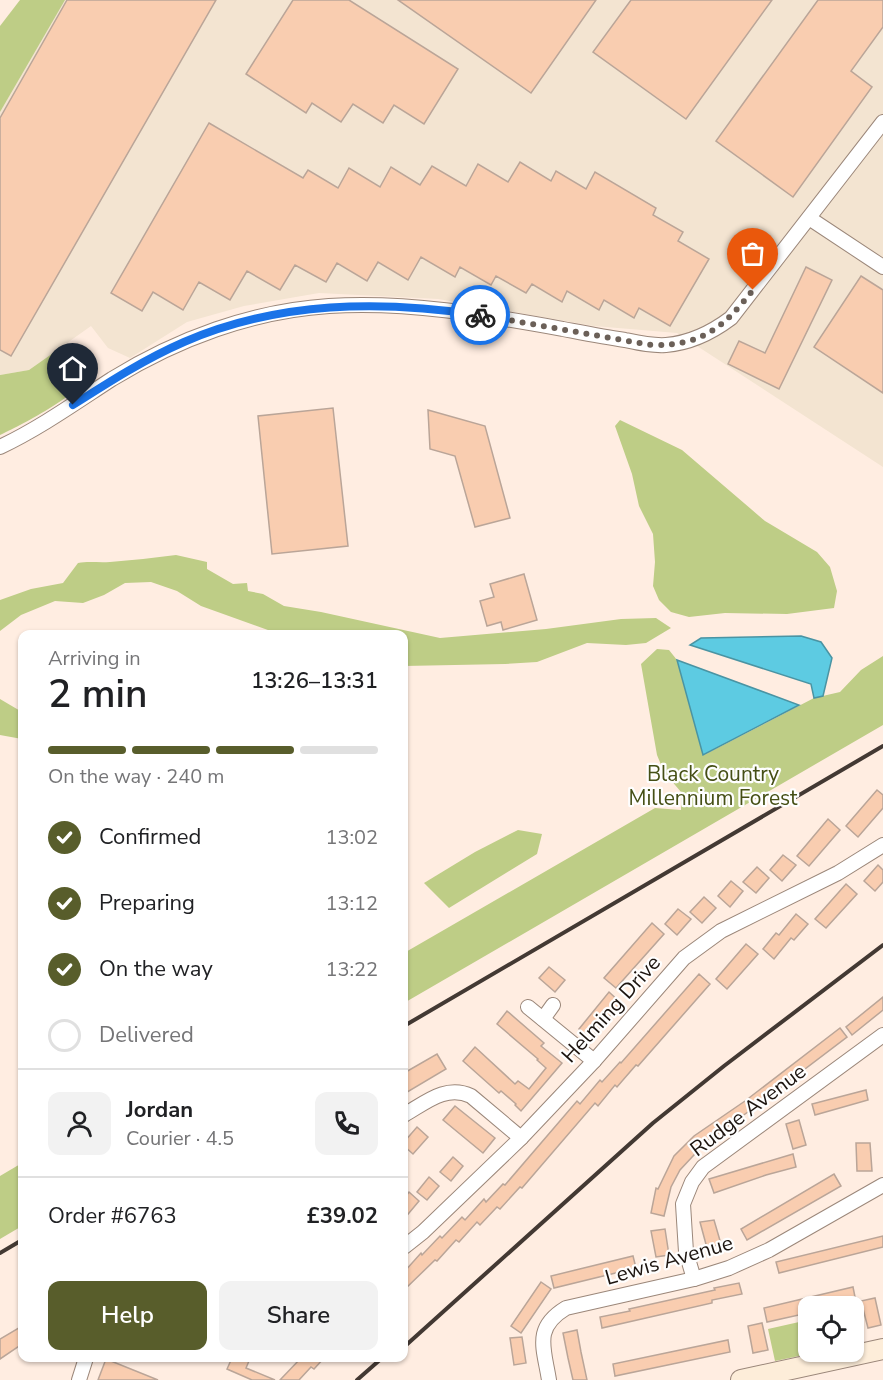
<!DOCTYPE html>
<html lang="en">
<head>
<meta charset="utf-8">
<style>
	:root { --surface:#fff; --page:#f2f2f2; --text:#202124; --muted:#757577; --line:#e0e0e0; --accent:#585d2b }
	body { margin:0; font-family:"Nunito Sans",sans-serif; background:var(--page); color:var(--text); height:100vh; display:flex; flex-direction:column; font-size:22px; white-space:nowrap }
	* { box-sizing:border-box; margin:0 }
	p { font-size:20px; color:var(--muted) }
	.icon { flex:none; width:33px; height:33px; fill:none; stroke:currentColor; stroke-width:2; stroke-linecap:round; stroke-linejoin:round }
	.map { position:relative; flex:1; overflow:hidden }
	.side { position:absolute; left:18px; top:630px; width:390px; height:732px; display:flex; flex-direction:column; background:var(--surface); border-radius:12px; box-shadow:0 2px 4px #0004 }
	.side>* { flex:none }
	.tools { position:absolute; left:798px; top:1296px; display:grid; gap:12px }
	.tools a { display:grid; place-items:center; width:66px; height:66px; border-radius:12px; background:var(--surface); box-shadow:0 2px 4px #0004; font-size:30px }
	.pin { position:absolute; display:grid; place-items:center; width:51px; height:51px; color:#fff; margin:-62px -26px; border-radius:50% 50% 50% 0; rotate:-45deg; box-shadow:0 0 6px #0007 }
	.pin .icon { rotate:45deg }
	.courier { position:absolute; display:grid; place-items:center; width:60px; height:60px; margin:-30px; border:4px solid #1a73e8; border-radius:50%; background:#fff; color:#222; box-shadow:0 2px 8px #0007 }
	.overview em { font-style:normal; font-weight:600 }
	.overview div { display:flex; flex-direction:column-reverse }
	.overview { display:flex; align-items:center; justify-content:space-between; height:102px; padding:0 30px }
	h1 { font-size:39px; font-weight:600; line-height:45px }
	.bar { display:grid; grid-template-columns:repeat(4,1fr); gap:9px 6px; align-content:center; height:72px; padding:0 30px }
	.bar i { height:8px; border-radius:4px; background:var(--line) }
	.bar .on { background:var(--accent) }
	.bar p { grid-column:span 4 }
	.line { display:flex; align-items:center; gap:15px; padding:0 30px; border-top:2px solid var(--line) }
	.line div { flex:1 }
	.round { display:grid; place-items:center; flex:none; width:63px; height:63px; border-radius:12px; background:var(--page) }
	ol { padding:0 30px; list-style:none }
	li { display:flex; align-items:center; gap:18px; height:66px }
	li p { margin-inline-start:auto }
	li .icon { padding:6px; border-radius:50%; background:var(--accent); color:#fff; stroke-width:4 }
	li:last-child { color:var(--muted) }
	li i { width:33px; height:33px; border:3px solid var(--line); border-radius:50% }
	.action { display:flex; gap:12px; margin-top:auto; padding:12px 30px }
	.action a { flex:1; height:69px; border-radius:12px; background:var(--accent); color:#fff; font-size:24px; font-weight:600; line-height:69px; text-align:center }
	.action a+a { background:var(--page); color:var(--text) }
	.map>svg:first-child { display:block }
</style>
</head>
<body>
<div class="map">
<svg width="883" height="1380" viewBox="0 0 883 1380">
	<rect width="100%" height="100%" fill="#ffede1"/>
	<!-- industrial -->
	<polygon fill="#f3e4d1" points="36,0 883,0 883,467 677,333 594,326 438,299 319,293 244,306 187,322 130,358 108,348 91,326 29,370 0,375 0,50"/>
	<!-- green -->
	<g fill="#becd86">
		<polygon points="20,0 65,0 0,112 0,26"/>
		<path d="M63,346C73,351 92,362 88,375C83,393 18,427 0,435V375L29,370Z"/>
		<polygon points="620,420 682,450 765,521 817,552 830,567 837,591 834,608 787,614 725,613 689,617 671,612 659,600 653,586 655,562 653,534 639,506 632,474 615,426"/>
		<path d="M176,555L207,562V569L233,584L247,583L248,591L263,594L284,606L321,612L440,638L546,629L621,619L656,618L671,628L646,643L626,645L587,643L537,662L505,664L404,666V634H279L201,606L177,591L151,582L125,583L104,595L83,603L55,601L21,615L0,631V600L31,589L63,583L78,563C89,561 99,563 110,562C132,560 154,558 176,555Z"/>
		<polygon points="657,649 669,650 677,660 704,755 814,698 840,692 861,670 883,656 883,725 404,1003 404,953 655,808 681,810 681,792 664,772 657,755 641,664"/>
		<polygon points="0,699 22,712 22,739 0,735"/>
		<polygon points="518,830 542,834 537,854 449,908 424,883 475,852"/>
		<polygon points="22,1163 22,1226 0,1239 0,1176"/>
		<polygon points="808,1320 808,1352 818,1352 775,1361 768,1329"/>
	</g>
	<!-- water -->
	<g fill="#5dcbe2" stroke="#4a94a3" stroke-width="1.5">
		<polygon points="801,636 821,642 832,658 823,696 814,698 811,684 690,645 701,638"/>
		<polygon points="677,660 799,705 703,755"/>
	</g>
	<!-- building -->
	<g fill="#f9cdb0" stroke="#baa598" stroke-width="1.5">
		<polygon points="67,0 216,0 11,356 0,350 0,118"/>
		<polygon points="293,0 349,0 458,69 424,124 394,105 383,123 353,104 341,122 312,103 306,113 246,74"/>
		<polygon points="398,0 596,0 531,93"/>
		<polygon points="631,0 772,0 686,119 593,52"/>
		<polygon points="818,0 883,0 883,27 851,71 872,87 793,197 716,141"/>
		<polygon points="209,123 303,178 308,170 338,188 349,168 380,187 391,167 420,185 432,166 466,186 478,164 508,182 520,162 551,181 556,171 586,189 595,172 656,208 653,215 683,232 678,241 709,259 670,326 639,308 634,318 604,300 599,310 567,291 562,302 532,284 526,293 496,276 491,285 460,267 455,277 421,257 408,280 378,262 367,281 337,263 326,282 295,265 280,290 247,271 230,300 199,282 183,310 153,292 142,311 111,293"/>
		<polygon points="806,267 832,280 779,389 728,364 739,341 765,353"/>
		<polygon points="861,276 883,290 883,393 814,347"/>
		<polygon points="333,408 348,546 272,554 258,416"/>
		<polygon points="428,410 485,426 510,518 475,527 455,456 430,449"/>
		<polygon points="524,574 537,620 503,630 501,622 487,626 480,601 494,597 490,584"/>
		<polygon points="877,790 883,795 883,808 858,837 846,826"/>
		<polygon points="828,819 840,830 809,866 797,856"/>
		<polygon points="783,855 796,865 782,881 770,870"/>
		<polygon points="878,865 883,870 883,882 875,891 864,881"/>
		<polygon points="757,867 769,878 756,893 743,882"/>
		<polygon points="731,881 743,891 730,907 718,896"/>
		<polygon points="846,884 857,894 826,928 815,919"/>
		<polygon points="704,897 716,908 702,923 690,912"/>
		<polygon points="678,909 691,919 677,935 665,924"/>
		<polygon points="796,914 808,924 794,940 791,938 774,959 763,949 776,933 779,935"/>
		<polygon points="652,923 664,934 616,988 604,978"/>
		<polygon points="746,944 758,954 727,989 716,979"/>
		<polygon points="549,967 565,980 555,992 539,978"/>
		<polygon points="699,974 710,984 638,1066 636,1065 617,1087 615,1085 598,1106 595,1103 522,1188 520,1187 500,1209 497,1207 480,1225 477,1222 459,1242 456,1240 437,1261 435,1260 404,1290 404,1272 421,1253 422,1255 440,1236 442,1238 462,1217 465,1220 484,1199 486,1202 503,1184 505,1185 577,1101 580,1104 600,1080 602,1082 620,1062 621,1063"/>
		<polygon points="609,992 621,1003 590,1039 579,1029"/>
		<polygon points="883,997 883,1010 852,1035 846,1027"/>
		<polygon points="507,1011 544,1043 541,1046 562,1063 521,1111 515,1105 516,1104 501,1091 499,1093 463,1061 475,1047 515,1084 518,1081 529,1089 546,1068 537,1060 538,1059 497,1024"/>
		<polygon points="840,1028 847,1037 755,1107 707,1141 680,1170 671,1187 664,1216 651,1213 656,1188 658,1189 674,1156 694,1136 745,1101"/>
		<polygon points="437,1054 446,1069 404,1094 404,1073"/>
		<polygon points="866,1090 868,1100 815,1115 812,1104"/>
		<polygon points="455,1106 495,1138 483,1153 443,1120"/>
		<polygon points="799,1120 806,1145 793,1149 786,1124"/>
		<polygon points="417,1127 428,1137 413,1154 404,1146 404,1142"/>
		<polygon points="856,1143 870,1143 872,1171 857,1171"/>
		<polygon points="793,1154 796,1167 766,1175 714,1193 709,1179"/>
		<polygon points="453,1157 463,1166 451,1181 440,1172"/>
		<polygon points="834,1174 841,1186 747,1240 741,1229"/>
		<polygon points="429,1177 439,1186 427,1200 417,1192"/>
		<polygon points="409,1192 419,1201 404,1219 404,1199"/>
		<polygon points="714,1220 721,1244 707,1248 700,1222"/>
		<polygon points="665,1229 669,1255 656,1257 651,1231"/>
		<polygon points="883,1236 883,1247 779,1273 776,1262"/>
		<polygon points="633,1256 636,1268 554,1288 551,1276"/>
		<polygon points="541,1282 551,1289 521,1333 511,1326"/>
		<polygon points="739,1283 742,1294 712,1300 712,1303 602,1328 600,1317 630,1311 629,1309 715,1290 714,1288"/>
		<polygon points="853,1287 856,1302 835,1306 808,1306 808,1313 767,1322 764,1308"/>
		<polygon points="875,1298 881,1325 868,1328 861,1301"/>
		<polygon points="762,1323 768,1350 753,1353 748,1326"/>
		<polygon points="22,1326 22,1344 0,1359 0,1339"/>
		<polygon points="577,1330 581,1352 587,1380 573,1380 568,1358 563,1333"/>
		<polygon points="522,1337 526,1363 514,1365 510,1338"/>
		<polygon points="728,1340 730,1352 615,1376 613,1364"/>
		<polygon points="232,1358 240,1358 249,1361 246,1368 275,1380 252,1380 227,1369"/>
		<polygon points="301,1358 324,1358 314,1369 311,1367 299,1380 280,1380"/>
		<polygon points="106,1359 158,1380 98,1380"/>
	</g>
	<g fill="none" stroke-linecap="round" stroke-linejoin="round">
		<!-- street casing -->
		<g stroke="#9b877a" stroke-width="16">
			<g id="street">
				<polyline points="809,218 883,267"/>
				<path d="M0,447C40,428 75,403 112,379C177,339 252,311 329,306C408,301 485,315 563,329C584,333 604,337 625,340C639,343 652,346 666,345C691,343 711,333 731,318L883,122"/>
				<polyline points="528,1007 594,1061"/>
				<polyline points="543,1019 553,1005"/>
				<path d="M404,1115C425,1103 446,1084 471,1096L521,1138"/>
				<polyline points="404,1247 423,1232 521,1138 594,1061 684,958 721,931 838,873 883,845"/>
				<polyline points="694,1279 686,1252 683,1204 692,1182 703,1167 883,1035"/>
				<polyline points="79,1380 86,1358"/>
				<path d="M549,1380C544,1348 533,1328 566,1308L694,1279L729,1268L769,1250L883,1185"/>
			</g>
		</g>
		<!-- secondary casing -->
		<g stroke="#9b877a" stroke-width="22">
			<polyline id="secondary" points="741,1380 883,1349"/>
		</g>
		<!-- street -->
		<use href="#street" stroke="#fff" stroke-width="14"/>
		<!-- secondary -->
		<use href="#secondary" stroke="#fdedd9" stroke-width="20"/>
		<!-- rail -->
		<g stroke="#433933" stroke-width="4">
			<polyline points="404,1026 883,746"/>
			<polyline points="0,1253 22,1240"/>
			<polyline points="404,1347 653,1123 724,1066 883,945"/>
			<polyline points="357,1380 382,1358"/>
		</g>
	</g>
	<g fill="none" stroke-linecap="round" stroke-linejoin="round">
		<!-- done -->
		<path stroke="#6b6058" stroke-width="6" stroke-dasharray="0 10.8" d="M480,315L651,345C702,346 723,328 753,290"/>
		<!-- route -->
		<path stroke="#1a73e8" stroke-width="8" d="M73,405C109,382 145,359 184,342C279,301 380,300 480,315"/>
	</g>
	<g text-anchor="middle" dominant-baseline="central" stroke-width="4.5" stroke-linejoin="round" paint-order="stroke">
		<!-- park labels -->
		<g font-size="21" fill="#454f15" stroke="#fefefe">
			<text x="713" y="774">Black Country<tspan x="713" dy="24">Millennium Forest</tspan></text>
		</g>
		<!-- street labels -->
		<g font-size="21" fill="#1c140f" stroke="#fefefe">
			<text transform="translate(611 1009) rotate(-48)">Helming Drive</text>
			<text transform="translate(748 1110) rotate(-37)">Rudge Avenue</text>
			<text transform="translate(669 1260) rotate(-16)">Lewis Avenue</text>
		</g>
	</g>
</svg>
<div class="tools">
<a><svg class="icon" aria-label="locate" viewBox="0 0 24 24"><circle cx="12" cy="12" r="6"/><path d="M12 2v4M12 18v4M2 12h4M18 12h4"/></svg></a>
</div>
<div class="pin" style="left:753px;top:290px;background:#ea580c"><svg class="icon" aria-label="bag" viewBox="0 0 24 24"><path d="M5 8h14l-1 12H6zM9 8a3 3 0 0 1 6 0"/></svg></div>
<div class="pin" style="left:73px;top:405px;background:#1f2937"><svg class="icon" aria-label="home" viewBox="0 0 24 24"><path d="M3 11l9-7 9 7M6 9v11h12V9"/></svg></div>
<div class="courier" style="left:480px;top:315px"><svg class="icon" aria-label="bike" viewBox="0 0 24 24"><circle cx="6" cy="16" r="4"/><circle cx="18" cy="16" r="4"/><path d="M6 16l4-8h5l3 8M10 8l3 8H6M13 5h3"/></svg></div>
<section class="side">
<div class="overview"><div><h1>2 min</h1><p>Arriving in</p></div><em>13:26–13:31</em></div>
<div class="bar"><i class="on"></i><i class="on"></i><i class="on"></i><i></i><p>On the way · 240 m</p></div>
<ol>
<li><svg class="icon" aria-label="check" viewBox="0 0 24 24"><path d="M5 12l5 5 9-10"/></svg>Confirmed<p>13:02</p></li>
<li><svg class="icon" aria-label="check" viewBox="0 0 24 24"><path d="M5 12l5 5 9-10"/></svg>Preparing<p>13:12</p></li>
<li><svg class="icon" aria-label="check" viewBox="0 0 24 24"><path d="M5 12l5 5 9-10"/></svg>On the way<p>13:22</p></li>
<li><i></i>Delivered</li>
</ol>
<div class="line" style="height:108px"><a class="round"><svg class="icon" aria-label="person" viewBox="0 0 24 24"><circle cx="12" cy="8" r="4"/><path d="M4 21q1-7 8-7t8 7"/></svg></a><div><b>Jordan</b><p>Courier · 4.5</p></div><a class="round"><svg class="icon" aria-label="phone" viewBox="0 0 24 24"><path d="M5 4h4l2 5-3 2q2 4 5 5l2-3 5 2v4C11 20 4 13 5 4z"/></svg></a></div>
<div class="line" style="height:78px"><div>Order #6763</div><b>£39.02</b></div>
<div class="action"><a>Help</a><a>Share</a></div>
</section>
</div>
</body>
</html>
